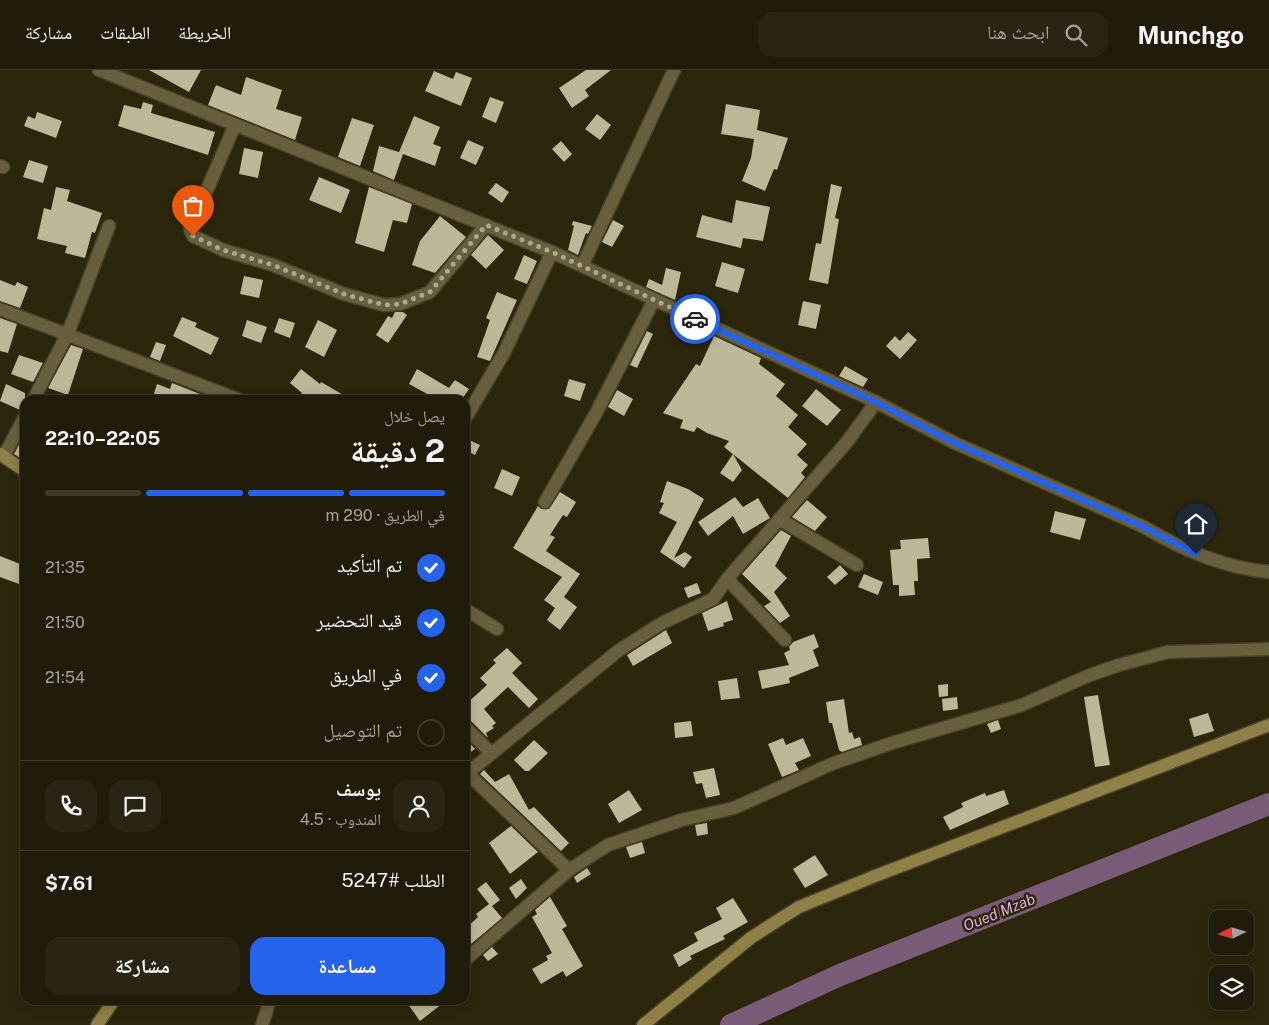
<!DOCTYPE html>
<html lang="ar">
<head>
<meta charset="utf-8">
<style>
	:root { --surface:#211c09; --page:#292512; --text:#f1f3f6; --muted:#a2a19c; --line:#3e3a2a; --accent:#2563eb }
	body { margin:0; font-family:"Public Sans","Noto Naskh Arabic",sans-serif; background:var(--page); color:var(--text); direction:rtl; height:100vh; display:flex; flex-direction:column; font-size:19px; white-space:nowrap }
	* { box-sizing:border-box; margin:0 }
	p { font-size:16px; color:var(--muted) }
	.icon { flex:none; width:28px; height:28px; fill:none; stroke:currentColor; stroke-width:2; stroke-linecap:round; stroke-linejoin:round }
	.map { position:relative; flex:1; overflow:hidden; direction:ltr }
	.panel { position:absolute; left:20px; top:325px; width:450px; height:610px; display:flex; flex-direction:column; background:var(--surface); border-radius:15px; box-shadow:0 2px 12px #0003,0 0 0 1px var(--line); direction:rtl }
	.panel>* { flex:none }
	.needle { width:32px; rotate:265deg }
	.fabs { position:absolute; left:1209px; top:840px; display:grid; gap:10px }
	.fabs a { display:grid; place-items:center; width:45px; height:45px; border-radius:10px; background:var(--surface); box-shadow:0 2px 12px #0003,0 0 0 1px var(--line); font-size:25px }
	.pin { position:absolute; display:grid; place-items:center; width:42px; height:42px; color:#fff; margin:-51px -21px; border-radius:50% 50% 50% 0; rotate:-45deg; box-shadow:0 0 5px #0007 }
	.pin .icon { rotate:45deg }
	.courier { position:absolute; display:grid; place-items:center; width:50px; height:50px; margin:-25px; border:4px solid #2563eb; border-radius:50%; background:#fff; color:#222; box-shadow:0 1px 6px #0007 }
	.head em { font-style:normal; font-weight:700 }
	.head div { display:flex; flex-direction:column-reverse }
	.head { display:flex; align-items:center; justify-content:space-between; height:85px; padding:0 25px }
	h1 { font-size:32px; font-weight:700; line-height:38px }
	.bar { display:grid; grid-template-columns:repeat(4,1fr); gap:8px 5px; align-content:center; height:60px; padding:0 25px }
	.bar i { height:6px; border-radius:4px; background:var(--line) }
	.bar .current { background:var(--accent) }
	.bar p { grid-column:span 4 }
	.line { display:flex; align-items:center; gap:12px; padding:0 25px; border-top:1px solid var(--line) }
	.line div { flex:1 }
	.round { display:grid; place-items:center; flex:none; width:52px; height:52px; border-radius:15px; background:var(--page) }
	ol { padding:0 25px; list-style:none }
	li { display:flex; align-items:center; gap:15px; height:55px }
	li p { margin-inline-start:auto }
	li .icon { padding:5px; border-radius:50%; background:var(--accent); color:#fff; stroke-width:4 }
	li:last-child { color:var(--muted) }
	li i { width:28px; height:28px; border:2px solid var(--line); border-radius:50% }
	.button { display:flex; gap:10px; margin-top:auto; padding:10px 25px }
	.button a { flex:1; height:58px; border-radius:15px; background:var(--accent); color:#fff; font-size:20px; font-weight:700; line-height:58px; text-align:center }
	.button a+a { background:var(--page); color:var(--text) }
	header { display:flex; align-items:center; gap:30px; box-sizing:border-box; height:70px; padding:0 25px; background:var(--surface); border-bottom:1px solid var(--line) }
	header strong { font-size:24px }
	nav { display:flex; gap:28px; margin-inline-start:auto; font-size:18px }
	.search { width:350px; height:45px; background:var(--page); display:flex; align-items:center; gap:12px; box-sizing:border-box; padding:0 18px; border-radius:15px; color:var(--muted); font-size:19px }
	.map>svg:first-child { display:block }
</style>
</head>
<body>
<header>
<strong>Munchgo</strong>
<div class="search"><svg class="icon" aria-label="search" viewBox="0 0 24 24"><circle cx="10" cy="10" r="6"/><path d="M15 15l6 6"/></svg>ابحث هنا</div>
<nav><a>الخريطة</a><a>الطبقات</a><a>مشاركة</a></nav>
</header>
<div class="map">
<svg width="1269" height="955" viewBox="0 0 1269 955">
	<rect width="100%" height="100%" fill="#2c260c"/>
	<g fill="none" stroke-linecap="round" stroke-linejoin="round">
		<!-- river -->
		<polyline stroke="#7a5c79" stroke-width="22" points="731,955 840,905 1269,734"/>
	</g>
	<!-- building -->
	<g fill="#bdb698">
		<polygon points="149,0 201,0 189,22"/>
		<polygon points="586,0 611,0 585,20 589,26 572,38 559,18"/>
		<polygon points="434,1 453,9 456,2 472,8 461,36 425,21"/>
		<polygon points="246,7 282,20 276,39 302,47 295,70 208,35 216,15 241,25"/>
		<polygon points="490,27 504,32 496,53 482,47"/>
		<polygon points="143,32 153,35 151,43 215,62 208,85 118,56 124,35 141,39"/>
		<polygon points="726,34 760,40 757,60 788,68 777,100 774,99 765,121 742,111 751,88 754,69 721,64"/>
		<polygon points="37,42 62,51 56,68 24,56 28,46 35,49"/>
		<polygon points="597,44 611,55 600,70 585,59"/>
		<polygon points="414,46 440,57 433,74 441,77 435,96 403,84 394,110 373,101 379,76 399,82"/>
		<polygon points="352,48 374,55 360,96 338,87"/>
		<polygon points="468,70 484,77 476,95 460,88"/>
		<polygon points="561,71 572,84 564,92 552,79"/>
		<polygon points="244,78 263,82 258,108 239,104"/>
		<polygon points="29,90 48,96 43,113 23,107"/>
		<polygon points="319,107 350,120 341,143 309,130"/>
		<polygon points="496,113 509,122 502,133 488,123"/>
		<polygon points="831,114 842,117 835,148 839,149 828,214 809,210 816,173 821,174"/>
		<polygon points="56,117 70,120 67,131 102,143 95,163 92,162 85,188 65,183 67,176 37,169 44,138 51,140"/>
		<polygon points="369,117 412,134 407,153 393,150 384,182 355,173"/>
		<polygon points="736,130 770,137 763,171 743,168 741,178 696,167 702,145 732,153"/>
		<polygon points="440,146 466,167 435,203 412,195 420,171"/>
		<polygon points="613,150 624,156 612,177 602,172"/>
		<polygon points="573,151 592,156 588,164 586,163 578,185 568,180 574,156 572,155"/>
		<polygon points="488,165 504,180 486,199 471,185"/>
		<polygon points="524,185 537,191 527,214 514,209"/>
		<polygon points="722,192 745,199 738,223 715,216"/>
		<polygon points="666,198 681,202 675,230 646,217 649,209 662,215"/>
		<polygon points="244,206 263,210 259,228 240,224"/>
		<polygon points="0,210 15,216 17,212 28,217 20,238 0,231"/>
		<polygon points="497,222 517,230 490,291 477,287 490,250 486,248"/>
		<polygon points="803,231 821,235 816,259 798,255"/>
		<polygon points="395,242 403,242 407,245 388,273 376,265 388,246 392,248"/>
		<polygon points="182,247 197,253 195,257 219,268 211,285 173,266"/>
		<polygon points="0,248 17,254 8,283 0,281"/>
		<polygon points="279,248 295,253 290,268 274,262"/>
		<polygon points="247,250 267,257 261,273 242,266"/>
		<polygon points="318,250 337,260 324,287 305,277"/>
		<polygon points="647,261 653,264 637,298 630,295"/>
		<polygon points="908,262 917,270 900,289 886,276 895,266 900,271"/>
		<polygon points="714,266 761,288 759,294 785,314 776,326 798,345 788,357 807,374 797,385 808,395 801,403 805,407 788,428 724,377 729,371 707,363 697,357 694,362 680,358 683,350 663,343 696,294 700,296"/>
		<polygon points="156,272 166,275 160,291 150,287"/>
		<polygon points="71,275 83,279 68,325 48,318"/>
		<polygon points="19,285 43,293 33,312 11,304"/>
		<polygon points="845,296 868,309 863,317 839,306"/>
		<polygon points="301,299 320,314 321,312 352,330 298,330 302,323 290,313"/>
		<polygon points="417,299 449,318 455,310 469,319 462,329 464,330 425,330 429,325 409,314"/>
		<polygon points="569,309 586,314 580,331 564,326"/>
		<polygon points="172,313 200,324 198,330 152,330 157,314 170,319"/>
		<polygon points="6,314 25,323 25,338 20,340 0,331"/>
		<polygon points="816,319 841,340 827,356 802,336"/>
		<polygon points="617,320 633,329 624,346 608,337"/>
		<polygon points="25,363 25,391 14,384"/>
		<polygon points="465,368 480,375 475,385 465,380"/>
		<polygon points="733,384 742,400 733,412 720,403"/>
		<polygon points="502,399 520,407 512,426 494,418"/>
		<polygon points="667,411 688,419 704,429 674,488 685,482 692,487 684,498 660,482 677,452 659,443 664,433 660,432"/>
		<polygon points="560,422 576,432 567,447 563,445 550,465 555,467 546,481 580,504 564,527 577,537 560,560 547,550 555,538 544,530 562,507 513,478 538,436 541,439 549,439"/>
		<polygon points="735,427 743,437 758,428 770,448 743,464 733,446 708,466 698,452"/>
		<polygon points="807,430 827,447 815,461 792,447"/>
		<polygon points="1055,441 1086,449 1080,470 1050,462"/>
		<polygon points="781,460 791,466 775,496 787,508 774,522 790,546 780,553 764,536 771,532 742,504"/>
		<polygon points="928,468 930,488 917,489 918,511 914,511 915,525 899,526 899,515 893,515 890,480 901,479 900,470"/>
		<polygon points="0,486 25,496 19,514 0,507"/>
		<polygon points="840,495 848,504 835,515 827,507"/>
		<polygon points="864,504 883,512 878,525 858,517"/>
		<polygon points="697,513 701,523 688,528 684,518"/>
		<polygon points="727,531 733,550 723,553 724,556 708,561 702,543"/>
		<polygon points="666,560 672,573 633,596 627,585"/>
		<polygon points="814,564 819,577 813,580 819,596 789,608 790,613 762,619 758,601 789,595 784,583 790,580 789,577 793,572"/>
		<polygon points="507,578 522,593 512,603 538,629 529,638 508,617 484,639 496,653 492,656 494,658 486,663 488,668 471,651 465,649 465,635 487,615 480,608 496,593 493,590"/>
		<polygon points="737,608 740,628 721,630 718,611"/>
		<polygon points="948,614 948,626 939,627 938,615"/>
		<polygon points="1098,625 1110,695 1095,697 1084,627"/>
		<polygon points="957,627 958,639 943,641 942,629"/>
		<polygon points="844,629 849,663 852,662 854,669 860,667 862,675 842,682 839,680 832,653 829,653 826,632"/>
		<polygon points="1208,643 1214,661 1194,667 1189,649"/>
		<polygon points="998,650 1001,659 991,663 987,654"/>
		<polygon points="691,651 693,666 675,668 674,653"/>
		<polygon points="465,668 475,679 465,686"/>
		<polygon points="783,668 786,675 803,668 811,686 795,693 799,700 782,707 768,674"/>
		<polygon points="534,670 548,683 529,701 525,701 514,690"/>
		<polygon points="714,698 720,725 706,728 702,713 696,714 693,702"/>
		<polygon points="484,700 495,712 509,704 529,740 534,737 569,773 561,781 480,704"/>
		<polygon points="629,720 642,740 619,753 608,734"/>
		<polygon points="1004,720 1009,734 950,760 943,747 963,737 961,733 985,723 986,726"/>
		<polygon points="707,753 708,764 697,766 695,755"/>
		<polygon points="511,756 538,782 510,804 489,773"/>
		<polygon points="642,772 645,783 630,788 626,777"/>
		<polygon points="815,785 828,805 805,818 793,799"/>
		<polygon points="587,798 591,804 577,813 574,807"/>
		<polygon points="521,809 527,818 516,829 509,818"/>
		<polygon points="486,812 500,830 492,836 502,848 465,879 465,859 478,847 476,844 489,834 477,819"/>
		<polygon points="550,827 567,856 562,859 583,896 566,907 563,901 541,914 532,899 548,890 546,886 552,883 532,847 537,844 535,840"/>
		<polygon points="733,828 748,852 723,866 725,869 690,886 692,889 679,897 673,885 698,871 694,863 722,849 716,838"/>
		<polygon points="492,877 498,884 488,891 483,885"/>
		<polygon points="405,930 447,930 420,951"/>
	</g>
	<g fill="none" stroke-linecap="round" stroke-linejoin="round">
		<!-- street casing -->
		<g stroke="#474229" stroke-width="15">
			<g id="street">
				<path d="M99,0L552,182L876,332L955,373L1144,457C1181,479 1225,498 1269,502"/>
				<polyline points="235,55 190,159 193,166 223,180 273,195 344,224 384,235 400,234 430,222 486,155"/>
				<polyline points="0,96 3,97"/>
				<polyline points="582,196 674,0"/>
				<polyline points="0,239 240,330"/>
				<polyline points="33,330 68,263 109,156"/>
				<polyline points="465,349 504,283 552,182"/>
				<polyline points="4,386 25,346"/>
				<polyline points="545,432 595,345 654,230"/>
				<polyline points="779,449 857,495"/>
				<polyline points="727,509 785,570"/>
				<polyline points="465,539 497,559"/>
				<polyline points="465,657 491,683"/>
				<polyline points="467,703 569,800"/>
				<polyline points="465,705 618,581 662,553 713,529 727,509 847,372 876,332"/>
				<polyline points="465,890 569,800 608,775 682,750 734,738 834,693 892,673 1022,635 1090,605 1119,595 1168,582 1269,579"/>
				<polyline points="262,955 270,930"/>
			</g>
		</g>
		<!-- secondary casing -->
		<g stroke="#474229" stroke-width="15">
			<g id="secondary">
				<polyline points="0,384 25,401"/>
				<polyline points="97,955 114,930"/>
				<polyline points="643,955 752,867 799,837 875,806 1269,655"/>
			</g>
		</g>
		<!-- street -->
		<use href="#street" stroke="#68603d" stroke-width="12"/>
		<!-- secondary -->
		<use href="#secondary" stroke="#8e8046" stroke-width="12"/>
	</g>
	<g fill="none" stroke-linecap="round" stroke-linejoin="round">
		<!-- done -->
		<polyline stroke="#aba794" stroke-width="5" stroke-dasharray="0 9" points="193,166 223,180 273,195 344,224 384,235 400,234 430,222 486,155 552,182 695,249"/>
		<!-- route -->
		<polyline stroke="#2563eb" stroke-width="6" points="695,249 876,332 955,373 1144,457 1196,484"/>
	</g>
	<g text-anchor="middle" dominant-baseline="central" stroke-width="5" stroke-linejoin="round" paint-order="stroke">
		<!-- water labels -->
		<g font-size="15" font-style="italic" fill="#e1aedf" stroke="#2c260c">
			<text transform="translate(999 842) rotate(-22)">Oued Mzab</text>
		</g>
	</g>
</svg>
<div class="fabs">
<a><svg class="needle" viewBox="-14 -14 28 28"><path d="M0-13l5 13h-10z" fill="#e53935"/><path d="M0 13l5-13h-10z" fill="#a2a19c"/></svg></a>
<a><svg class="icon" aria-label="layers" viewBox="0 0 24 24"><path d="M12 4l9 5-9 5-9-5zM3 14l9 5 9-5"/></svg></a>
</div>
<div class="pin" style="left:193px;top:166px;background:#ea580c"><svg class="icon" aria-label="bag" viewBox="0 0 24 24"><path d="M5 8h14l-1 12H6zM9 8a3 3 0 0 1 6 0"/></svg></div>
<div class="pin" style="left:1196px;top:484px;background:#1f2937"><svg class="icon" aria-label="home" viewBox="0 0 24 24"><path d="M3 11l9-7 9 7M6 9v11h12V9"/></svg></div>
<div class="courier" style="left:695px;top:249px"><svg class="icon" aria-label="car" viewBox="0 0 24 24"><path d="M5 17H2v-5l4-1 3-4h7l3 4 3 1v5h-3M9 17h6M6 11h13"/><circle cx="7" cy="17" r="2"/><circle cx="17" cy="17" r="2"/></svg></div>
<section class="panel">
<div class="head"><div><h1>2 دقيقة</h1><p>يصل خلال</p></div><em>22:05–22:10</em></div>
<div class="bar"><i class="current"></i><i class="current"></i><i class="current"></i><i></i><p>في الطريق · 290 m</p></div>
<ol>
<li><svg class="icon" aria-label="check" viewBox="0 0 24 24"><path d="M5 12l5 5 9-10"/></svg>تم التأكيد<p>21:35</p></li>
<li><svg class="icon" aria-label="check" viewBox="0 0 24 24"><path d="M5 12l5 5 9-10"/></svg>قيد التحضير<p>21:50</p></li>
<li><svg class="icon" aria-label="check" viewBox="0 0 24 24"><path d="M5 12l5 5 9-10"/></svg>في الطريق<p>21:54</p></li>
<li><i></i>تم التوصيل</li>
</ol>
<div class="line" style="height:90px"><a class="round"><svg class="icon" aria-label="person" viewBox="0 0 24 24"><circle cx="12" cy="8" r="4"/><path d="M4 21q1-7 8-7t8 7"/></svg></a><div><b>يوسف</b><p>المندوب · 4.5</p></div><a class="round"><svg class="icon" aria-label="chat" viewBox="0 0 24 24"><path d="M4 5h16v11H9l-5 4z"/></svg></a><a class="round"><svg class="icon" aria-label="phone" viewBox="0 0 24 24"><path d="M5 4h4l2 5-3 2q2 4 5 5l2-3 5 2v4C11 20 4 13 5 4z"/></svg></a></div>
<div class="line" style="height:65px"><div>الطلب #5247</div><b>$7.61</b></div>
<div class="button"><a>مساعدة</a><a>مشاركة</a></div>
</section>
</div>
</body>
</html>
